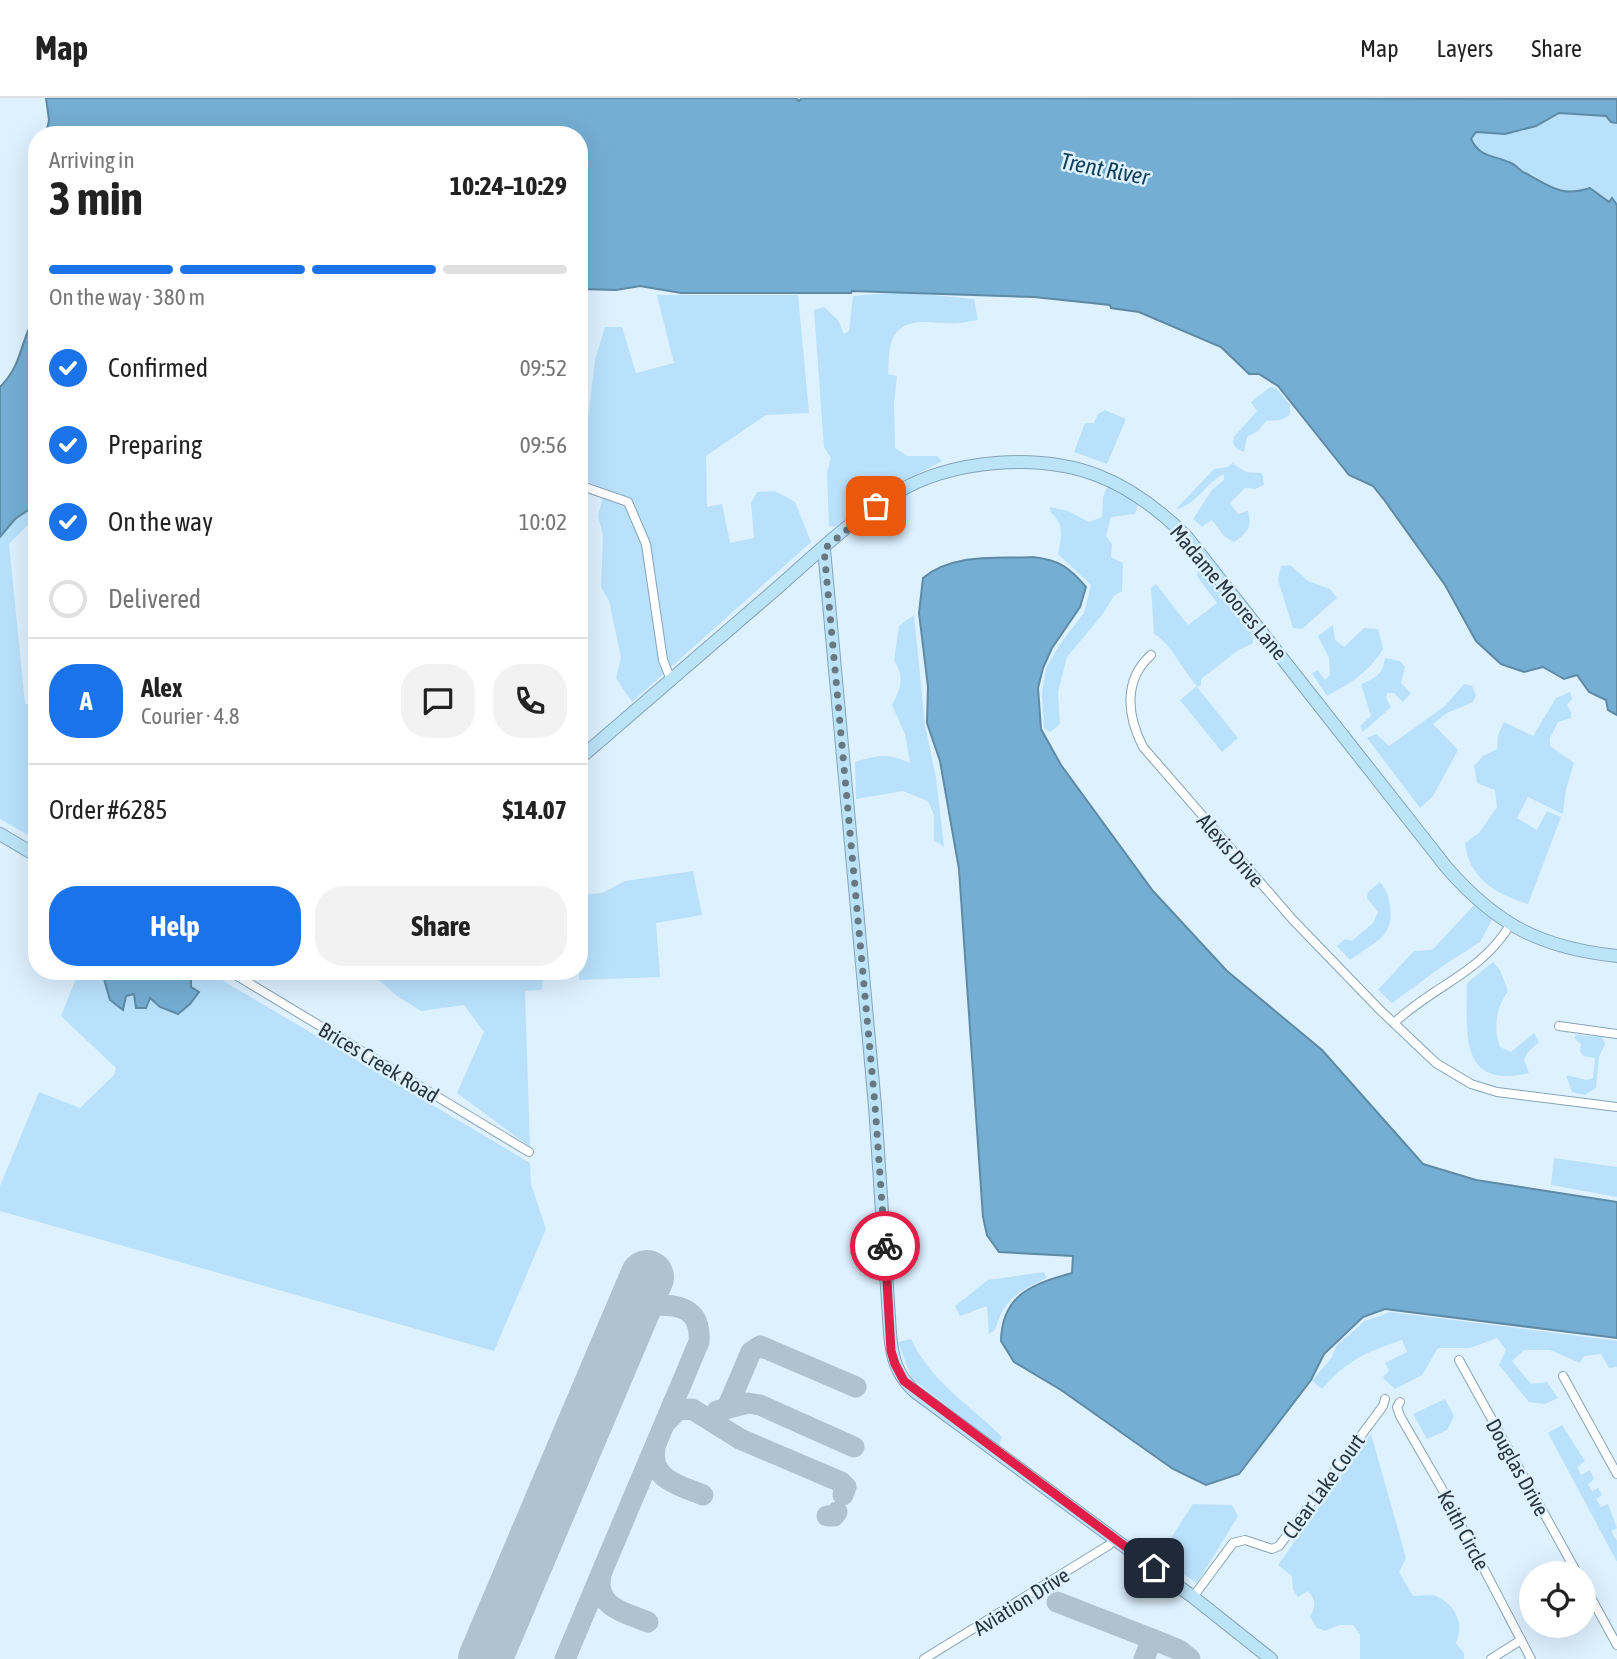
<!DOCTYPE html>
<html lang="en">
<head>
<meta charset="utf-8">
<style>
	:root { --surface:#fff; --page:#f2f2f2; --text:#222; --muted:#767676; --line:#e0e0e0; --accent:#1a73e8 }
	body { margin:0; font-family:"Asap Condensed",sans-serif; background:var(--page); color:var(--text); height:100vh; display:flex; flex-direction:column; font-size:26px; white-space:nowrap }
	* { box-sizing:border-box; margin:0 }
	p { font-size:23px; color:var(--muted) }
	.icon { flex:none; width:38px; height:38px; fill:none; stroke:currentColor; stroke-width:2; stroke-linecap:round; stroke-linejoin:round }
	.map { position:relative; flex:1; overflow:hidden }
	.drawer { position:absolute; left:28px; top:28px; width:560px; height:854px; display:flex; flex-direction:column; background:var(--surface); border-radius:28px; box-shadow:0 7px 28px #0002 }
	.drawer>* { flex:none }
	.controls { position:absolute; left:1519px; top:1463px; display:grid; gap:14px }
	.controls a { display:grid; place-items:center; width:77px; height:77px; border-radius:50%; background:var(--surface); box-shadow:0 7px 28px #0002; font-size:35px }
	.pin { position:absolute; display:grid; place-items:center; width:60px; height:60px; color:#fff; margin:-30px; border-radius:14px; box-shadow:0 4px 10px #0006 }
	.courier { position:absolute; display:grid; place-items:center; width:70px; height:70px; margin:-35px; border:5px solid #e11d48; border-radius:50%; background:#fff; color:#222; box-shadow:0 2px 9px #0007 }
	.summary em { font-style:normal; font-weight:700 }
	.summary div { display:flex; flex-direction:column-reverse }
	.summary { display:flex; align-items:center; justify-content:space-between; height:119px; padding:0 21px }
	h1 { font-size:46px; font-weight:700; line-height:52px }
	.bar { display:grid; grid-template-columns:repeat(4,1fr); gap:10px 7px; align-content:center; height:84px; padding:0 21px }
	.bar i { height:9px; border-radius:5px; background:var(--line) }
	.bar .active { background:var(--accent) }
	.bar p { grid-column:span 4 }
	.line { display:flex; align-items:center; gap:18px; padding:0 21px; border-top:2px solid var(--line) }
	.line div { flex:1 }
	.round { display:grid; place-items:center; flex:none; width:74px; height:74px; border-radius:28px; background:var(--page) }
	ol { padding:0 21px; list-style:none }
	li { display:flex; align-items:center; gap:21px; height:77px }
	li p { margin-inline-start:auto }
	li .icon { padding:7px; border-radius:50%; background:var(--accent); color:#fff; stroke-width:4 }
	li:last-child { color:var(--muted) }
	li i { width:38px; height:38px; border:4px solid var(--line); border-radius:50% }
	.button { display:flex; gap:14px; margin-top:auto; padding:14px 21px }
	.button a { flex:1; height:80px; border-radius:28px; background:var(--accent); color:#fff; font-size:28px; font-weight:700; line-height:80px; text-align:center }
	.button a+a { background:var(--page); color:var(--text) }
	header { display:flex; align-items:center; gap:42px; box-sizing:border-box; height:98px; padding:0 35px; background:var(--surface); border-bottom:2px solid var(--line) }
	header strong { font-size:33px }
	nav { display:flex; gap:38px; margin-inline-start:auto; font-size:24px }
	.map>svg:first-child { display:block }
</style>
</head>
<body>
<header>
<strong>Map</strong>
<nav><a>Map</a><a>Layers</a><a>Share</a></nav>
</header>
<div class="map">
<svg width="1617" height="1561" viewBox="0 0 1617 1561">
	<rect width="100%" height="100%" fill="#def1ff"/>
	<!-- green -->
	<g fill="#b9e1fc">
		<polygon points="1559,15 1606,18 1611,24 1617,25 1617,107 1612,100 1609,104 1590,90 1579,94 1549,91 1533,77 1526,76 1512,65 1487,59 1476,51 1471,41 1476,34 1536,28"/>
		<path d="M902,194L974,201L978,222C971,223 964,225 956,225C937,227 907,216 894,238C888,247 889,265 888,276L897,278L894,306L895,350L907,358H937L942,363L868,403L835,429L829,428L827,375L831,360L824,349L814,212L824,209L838,222L844,236L849,233L853,198Z"/>
		<polygon points="657,197 798,197 809,315 766,317 706,358 707,409 722,406 730,445 754,440 751,405 757,394 775,393 795,404 811,444 632,604 616,580 621,559 609,503 601,489 603,437 598,418 605,391 581,381 595,262 605,229 622,229 636,275 674,265"/>
		<polygon points="1270,289 1277,291 1290,307 1290,317 1281,322 1266,323 1258,333 1247,339 1244,354 1237,351 1233,345 1234,339 1257,313 1251,304"/>
		<polygon points="1105,312 1126,321 1107,366 1074,354 1085,325 1094,325 1098,316"/>
		<path d="M1232,365L1246,374L1262,375L1264,387L1255,391L1245,390L1230,405L1238,416L1248,413C1252,430 1248,434 1234,444L1224,438L1212,422L1202,429L1193,421L1212,392L1224,382V376C1205,385 1197,407 1176,411L1214,371L1228,369Z"/>
		<path d="M1107,389H1115L1139,403L1135,416L1111,419L1106,438L1112,446L1111,459L1123,465L1122,493L1114,498L1102,517L1067,559L1058,594L1060,626L1050,634L1044,630L1042,595L1046,570L1060,546L1084,515L1091,487L1058,456C1061,440 1065,426 1051,415L1050,409L1068,413L1089,424L1102,419L1103,400Z"/>
		<polygon points="37,406 37,423 31,424 9,446 25,606 37,606 37,742 0,721 0,439 15,421"/>
		<path d="M1200,462L1252,525L1253,545L1237,553L1201,581V587L1197,589L1238,640L1222,654L1180,602L1197,588C1184,574 1169,543 1154,536L1151,490L1156,486L1188,527L1217,505L1197,478Z"/>
		<polygon points="1290,467 1308,483 1330,491 1337,500 1302,531 1293,530 1278,482 1281,468"/>
		<path d="M914,517L925,627L936,680L944,749L934,742V717L928,703L903,693L856,701L855,664C878,657 888,655 910,665L905,636L892,607C901,589 905,580 894,562L899,528Z"/>
		<path d="M1333,527L1335,542L1344,549L1364,530L1378,531L1383,551C1369,574 1351,585 1327,598L1312,575L1318,572L1325,582L1330,577L1329,560L1318,538Z"/>
		<path d="M1385,560L1400,563L1405,569L1401,585L1411,595L1403,604L1394,595H1387L1386,600L1391,609L1363,634L1360,628L1371,618L1361,586C1376,580 1383,576 1385,560Z"/>
		<polygon points="1464,586 1472,588 1476,597 1473,604 1447,615 1433,626 1458,652 1433,698 1420,710 1367,640 1376,636 1389,648 1445,608"/>
		<path d="M1570,594L1572,601L1567,607L1571,614V620L1558,624L1550,640V648L1574,665L1566,691L1563,716L1528,699L1517,720L1537,732L1547,713L1561,719L1528,806C1496,796 1469,781 1465,745L1479,735L1497,709L1495,692L1477,685L1474,668L1483,658L1497,651L1498,637L1504,624L1533,638L1556,600Z"/>
		<polygon points="693,773 702,817 656,825 660,879 579,882 579,797 602,795 625,783"/>
		<path d="M1380,784C1387,793 1389,798 1390,809C1395,840 1371,846 1350,862L1337,848L1345,841L1352,843L1373,825L1378,814L1367,800L1368,794Z"/>
		<polygon points="1475,806 1492,822 1480,844 1444,867 1392,905 1378,892 1414,853 1432,852 1437,847"/>
		<path d="M1493,864L1500,872L1508,893C1496,910 1493,929 1500,949L1511,954L1534,935L1539,944L1528,954L1524,962L1529,975C1458,992 1467,934 1467,885Z"/>
		<polygon points="79,873 207,873 530,1065 531,1086 546,1131 494,1253 0,1113 0,1088 39,994 80,1010 114,977 116,970 61,918"/>
		<polygon points="360,873 543,873 542,892 525,893 530,1049 457,995 484,934 464,907 421,913 397,898 381,884"/>
		<polygon points="1576,937 1602,939 1605,946 1599,959 1596,990 1585,997 1572,994 1566,977 1587,982 1593,980 1595,960 1583,958 1580,953 1581,946 1574,940"/>
		<polygon points="1554,1060 1617,1069 1617,1099 1551,1087"/>
		<path d="M1044,1174L1047,1180C1017,1194 1005,1200 995,1232L989,1236L987,1208L960,1218L955,1208L988,1182Z"/>
		<path d="M1390,1214L1617,1243V1269L1609,1270L1601,1256L1584,1258L1580,1265L1550,1252H1524L1512,1263L1531,1286L1547,1284L1558,1300L1545,1306L1529,1304L1499,1267L1506,1252L1497,1240L1470,1250H1438L1422,1277L1395,1291L1383,1280L1389,1272L1385,1265L1407,1254L1402,1242C1366,1254 1347,1262 1322,1291L1312,1283L1332,1259L1337,1247L1365,1223Z"/>
		<path d="M911,1241C932,1285 969,1306 1002,1339L999,1348L912,1281L898,1244Z"/>
		<polygon points="1445,1301 1454,1318 1447,1332 1427,1341 1413,1316"/>
		<polygon points="1562,1327 1585,1363 1577,1369 1581,1377 1590,1372 1594,1381 1588,1386 1592,1393 1598,1390 1602,1397 1596,1401 1601,1409 1608,1406 1617,1430 1611,1433 1617,1443 1617,1464 1548,1335"/>
		<path d="M1371,1336L1406,1460L1399,1474L1413,1498C1420,1498 1430,1496 1436,1498C1455,1506 1465,1526 1456,1545L1464,1556V1561H1360V1537L1353,1527H1339L1325,1533L1317,1530L1310,1519C1316,1508 1316,1502 1308,1493L1298,1499L1293,1491L1292,1478L1278,1467Z"/>
		<polygon points="1193,1406 1232,1407 1238,1418 1197,1485 1158,1460"/>
	</g>
	<!-- water -->
	<g fill="#75aed3" stroke="#5e8aa6" stroke-width="2">
		<path d="M46,0H796L799,3L802,0L1617,1V25L1611,24L1606,18L1559,15L1536,28L1505,36L1476,34L1471,41C1480,60 1494,57 1511,65C1516,67 1520,73 1525,75C1549,87 1560,100 1590,90L1609,104L1612,100L1617,107V617L1608,612L1606,602L1589,594L1577,577L1564,581L1543,569L1524,574L1501,566L1476,543L1445,487L1385,403L1373,388L1349,377L1278,288L1259,276H1249L1221,249L1139,214L1111,210L1110,207L1034,199L852,193L851,195H681L640,188L616,192L579,191V37H46L49,22Z"/>
		<path d="M37,215V406L15,421L0,439V289C24,265 20,240 37,215Z"/>
		<path d="M1033,459C1059,462 1069,469 1086,489L1080,509L1052,550L1043,570L1038,590L1041,631L1061,667L1153,793L1227,873L1322,952L1423,1066L1476,1082L1617,1104V1240L1385,1211L1363,1219L1324,1256L1311,1282L1239,1376L1206,1387L1173,1371L1061,1292L1014,1264L1001,1243C1002,1196 1033,1186 1072,1175L1073,1158L999,1154L987,1137L983,1119L959,771L940,663L927,625L928,589L919,515L923,480C952,455 996,461 1033,459Z"/>
		<polygon points="117,873 182,873 185,878 191,879 191,889 199,894 190,906 178,916 160,909 150,900 146,910 136,910 134,896 126,898 123,912 110,902 104,881 116,879"/>
	</g>
	<g fill="none" stroke-linecap="round" stroke-linejoin="round">
		<!-- taxiway -->
		<g stroke="#b0c2ce" stroke-width="21">
			<polyline points="727,1310 751,1254 760,1248 856,1289"/>
			<polyline points="717,1313 748,1305 760,1307 854,1349"/>
			<polyline points="666,1324 678,1312 692,1311 740,1341 841,1384 846,1389 843,1397"/>
			<path d="M655,1351C649,1381 681,1388 703,1397"/>
			<polyline points="827,1418 834,1418 837,1414"/>
			<path d="M601,1478C594,1509 626,1515 648,1524"/>
			<polyline points="1057,1504 1152,1541 1144,1561"/>
			<polyline points="1152,1541 1179,1552 1190,1561"/>
			<path d="M565,1561L699,1244C702,1201 664,1206 634,1209"/>
		</g>
		<!-- runway -->
		<polyline stroke="#b0c2ce" stroke-width="54" points="485,1561 647,1179"/>
		<!-- street casing -->
		<g stroke="#85a4b9" stroke-width="10">
			<g id="street">
				<polyline points="579,387 628,404 646,446 663,562 671,582"/>
				<path d="M1151,557C1123,582 1127,618 1143,649L1293,822L1380,912L1436,965L1471,986L1497,994L1617,1009"/>
				<polyline points="229,873 529,1054"/>
				<path d="M1394,925C1433,888 1481,875 1510,827"/>
				<polyline points="1559,928 1617,936"/>
				<polyline points="1459,1262 1577,1475"/>
				<polyline points="1563,1278 1617,1376"/>
				<polyline points="1400,1304 1397,1309 1400,1318 1441,1389 1531,1561"/>
				<polyline points="1584,1487 1617,1547"/>
				<polyline points="1193,1499 1233,1445 1245,1442 1272,1451 1279,1448 1383,1308 1385,1301"/>
				<polyline points="924,1561 1109,1447 1115,1441"/>
				<polyline points="1491,1561 1521,1542"/>
			</g>
		</g>
		<!-- secondary casing -->
		<g stroke="#85a4b9" stroke-width="14">
			<g id="secondary">
				<path d="M824,451L875,1008L890,1235C892,1259 896,1276 914,1293L1193,1499L1271,1561"/>
				<path d="M579,661C642,607 705,552 768,498C809,463 849,422 896,395C927,376 960,368 996,365C1076,359 1129,382 1186,438L1447,770C1497,827 1541,850 1617,858"/>
				<polyline points="0,736 37,758"/>
			</g>
		</g>
		<!-- street -->
		<use href="#street" stroke="#fff" stroke-width="8"/>
		<!-- secondary -->
		<use href="#secondary" stroke="#bce4f8" stroke-width="12"/>
	</g>
	<g fill="none" stroke-linecap="round" stroke-linejoin="round">
		<!-- done -->
		<polyline stroke="#687782" stroke-width="7" stroke-dasharray="0 12.6" points="876,408 824,451 875,1007 885,1148"/>
		<!-- route -->
		<polyline stroke="#e11d48" stroke-width="9" points="885,1148 891,1253 895,1266 904,1283 1154,1470"/>
	</g>
	<g text-anchor="middle" dominant-baseline="central" stroke-width="5" stroke-linejoin="round" paint-order="stroke">
		<!-- street labels -->
		<g font-size="21" fill="#29353e" stroke="#def1ff">
			<text transform="translate(1229 494) rotate(50)">Madame Moores Lane</text>
			<text transform="translate(1231 752) rotate(49)">Alexis Drive</text>
			<text transform="translate(379 964) rotate(31)">Brices Creek Road</text>
			<text transform="translate(1518 1369) rotate(61)">Douglas Drive</text>
			<text transform="translate(1323 1388) rotate(-54)">Clear Lake Court</text>
			<text transform="translate(1464 1432) rotate(62)">Keith Circle</text>
			<text transform="translate(1021 1503) rotate(-32)">Aviation Drive</text>
		</g>
		<!-- water labels -->
		<g font-size="23" font-style="italic" fill="#113f59" stroke="#def1ff">
			<text transform="translate(1105 71) rotate(11)">Trent River</text>
		</g>
	</g>
</svg>
<div class="controls">
<a><svg class="icon" aria-label="locate" viewBox="0 0 24 24"><circle cx="12" cy="12" r="6"/><path d="M12 2v4M12 18v4M2 12h4M18 12h4"/></svg></a>
</div>
<div class="pin" style="left:876px;top:408px;background:#ea580c"><svg class="icon" aria-label="bag" viewBox="0 0 24 24"><path d="M5 8h14l-1 12H6zM9 8a3 3 0 0 1 6 0"/></svg></div>
<div class="pin" style="left:1154px;top:1470px;background:#1f2937"><svg class="icon" aria-label="home" viewBox="0 0 24 24"><path d="M3 11l9-7 9 7M6 9v11h12V9"/></svg></div>
<div class="courier" style="left:885px;top:1148px"><svg class="icon" aria-label="bike" viewBox="0 0 24 24"><circle cx="6" cy="16" r="4"/><circle cx="18" cy="16" r="4"/><path d="M6 16l4-8h5l3 8M10 8l3 8H6M13 5h3"/></svg></div>
<section class="drawer">
<div class="summary"><div><h1>3 min</h1><p>Arriving in</p></div><em>10:24–10:29</em></div>
<div class="bar"><i class="active"></i><i class="active"></i><i class="active"></i><i></i><p>On the way · 380 m</p></div>
<ol>
<li><svg class="icon" aria-label="check" viewBox="0 0 24 24"><path d="M5 12l5 5 9-10"/></svg>Confirmed<p>09:52</p></li>
<li><svg class="icon" aria-label="check" viewBox="0 0 24 24"><path d="M5 12l5 5 9-10"/></svg>Preparing<p>09:56</p></li>
<li><svg class="icon" aria-label="check" viewBox="0 0 24 24"><path d="M5 12l5 5 9-10"/></svg>On the way<p>10:02</p></li>
<li><i></i>Delivered</li>
</ol>
<div class="line" style="height:126px"><b class="round" style="background:var(--accent);color:#fff">A</b><div><b>Alex</b><p>Courier · 4.8</p></div><a class="round"><svg class="icon" aria-label="chat" viewBox="0 0 24 24"><path d="M4 5h16v11H9l-5 4z"/></svg></a><a class="round"><svg class="icon" aria-label="phone" viewBox="0 0 24 24"><path d="M5 4h4l2 5-3 2q2 4 5 5l2-3 5 2v4C11 20 4 13 5 4z"/></svg></a></div>
<div class="line" style="height:91px"><div>Order #6285</div><b>$14.07</b></div>
<div class="button"><a>Help</a><a>Share</a></div>
</section>
</div>
</body>
</html>
